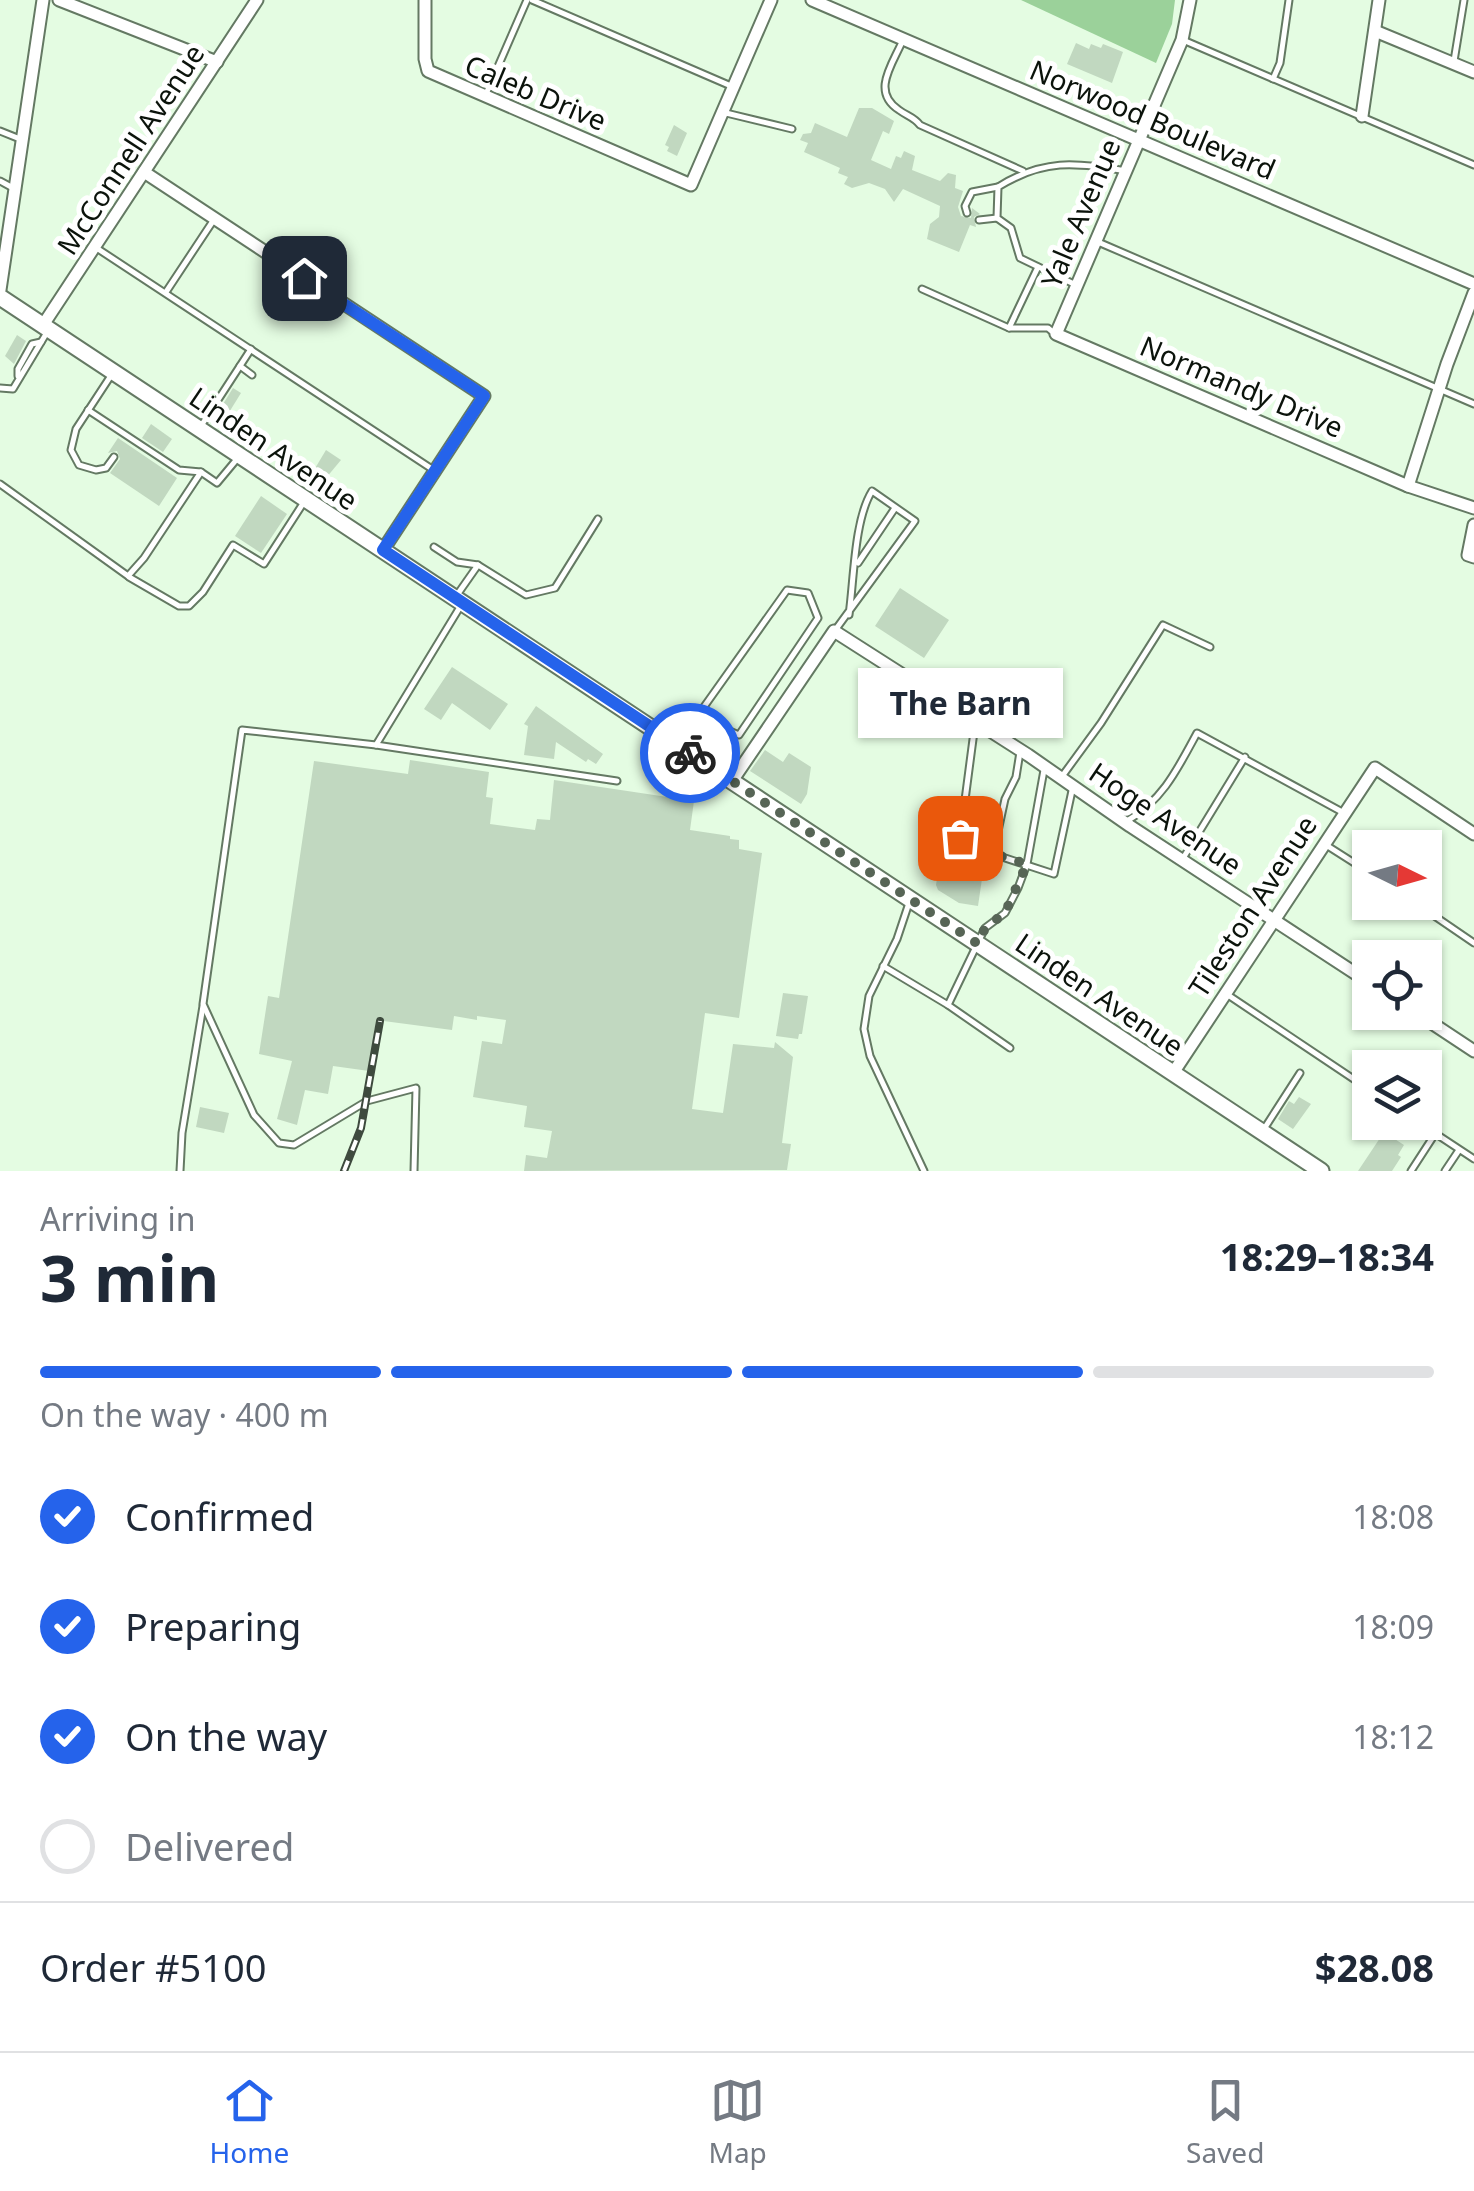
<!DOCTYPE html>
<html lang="en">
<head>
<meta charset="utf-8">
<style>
	:root { --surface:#fff; --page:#f2f2f3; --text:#1f2937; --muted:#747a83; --line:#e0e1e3; --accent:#2563eb }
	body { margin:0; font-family:"Noto Sans",sans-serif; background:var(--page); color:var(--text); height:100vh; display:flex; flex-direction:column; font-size:38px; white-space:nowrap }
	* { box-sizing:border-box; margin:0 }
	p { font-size:32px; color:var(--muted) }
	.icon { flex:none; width:55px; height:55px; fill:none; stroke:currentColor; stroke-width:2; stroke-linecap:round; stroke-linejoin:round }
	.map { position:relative; height:1171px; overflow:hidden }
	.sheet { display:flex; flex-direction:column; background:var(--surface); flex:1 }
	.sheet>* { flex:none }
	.needle { width:65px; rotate:95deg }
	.buttons { position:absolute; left:1352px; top:830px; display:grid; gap:20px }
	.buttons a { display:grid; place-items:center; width:90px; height:90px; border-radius:0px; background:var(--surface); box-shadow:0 2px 8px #0004; font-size:50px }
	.pin { position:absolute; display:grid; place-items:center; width:85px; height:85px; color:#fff; margin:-42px; border-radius:20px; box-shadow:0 5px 15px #0006 }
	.courier { position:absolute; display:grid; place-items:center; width:100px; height:100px; margin:-50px; border:8px solid #2563eb; border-radius:50%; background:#fff; color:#222; box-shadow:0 2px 12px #0007 }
	.bubble { position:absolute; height:70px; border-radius:0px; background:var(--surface); box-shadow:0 2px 8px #0004; font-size:32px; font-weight:700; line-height:70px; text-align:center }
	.head em { font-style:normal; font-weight:700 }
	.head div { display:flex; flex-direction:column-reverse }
	.head { display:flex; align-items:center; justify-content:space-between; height:170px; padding:0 40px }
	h1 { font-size:65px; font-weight:700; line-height:75px }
	.bar { display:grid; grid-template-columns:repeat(4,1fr); gap:15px 10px; align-content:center; height:120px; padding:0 40px }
	.bar i { height:12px; border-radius:8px; background:var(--line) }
	.bar .on { background:var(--accent) }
	.bar p { grid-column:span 4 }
	.line { display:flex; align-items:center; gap:25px; padding:0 40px; border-top:2px solid var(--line) }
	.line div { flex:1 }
	ol { padding:0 40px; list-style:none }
	li { display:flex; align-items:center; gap:30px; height:110px }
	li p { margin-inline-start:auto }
	li .icon { padding:10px; border-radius:50%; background:var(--accent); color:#fff; stroke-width:4 }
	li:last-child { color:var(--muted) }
	li i { width:55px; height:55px; border:5px solid var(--line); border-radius:50% }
	.tabs { display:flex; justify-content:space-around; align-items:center; height:140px; border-top:2px solid var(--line); background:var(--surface); font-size:28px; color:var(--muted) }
	.tabs a { display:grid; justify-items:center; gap:5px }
	.tabs .on { color:var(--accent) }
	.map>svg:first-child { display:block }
</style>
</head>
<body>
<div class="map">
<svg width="1474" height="1171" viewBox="0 0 1474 1171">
	<rect width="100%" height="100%" fill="#e4fce2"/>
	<!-- green -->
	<polygon fill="#9bd19a" points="1021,0 1175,0 1172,24 1156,63"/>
	<!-- building -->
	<g fill="#c1d8c0">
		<polygon points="1076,43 1089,49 1091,44 1101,48 1103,44 1123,52 1112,83 1067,64"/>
		<polygon points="859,108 872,108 894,121 889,134 883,131 871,160 891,169 896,156 901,158 904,151 915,156 912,170 940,181 948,173 956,175 955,188 963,191 958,207 961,216 971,218 972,208 980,214 974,217 976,227 970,225 959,252 927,239 930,224 939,217 940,206 903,189 894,202 885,189 869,183 852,188 844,184 848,177 838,173 840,168 804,152 808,143 800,140 803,134 811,133 815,123 847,137"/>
		<polygon points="674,125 687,133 677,156 667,151 669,147 665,145"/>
		<polygon points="17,335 26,341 14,364 5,356"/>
		<polygon points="233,388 241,393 228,414 220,409"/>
		<polygon points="151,424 172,439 163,452 142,438"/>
		<polygon points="118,438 177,478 159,506 110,473 120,459 117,451 108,453"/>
		<polygon points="326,450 341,460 326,478 314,470"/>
		<polygon points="261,496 287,514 261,553 235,536"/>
		<polygon points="900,588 949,620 924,658 875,626"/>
		<polygon points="452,667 508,704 490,730 452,703 441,720 424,709"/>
		<polygon points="536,706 603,754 596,764 588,759 586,762 556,742 554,759 524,755 528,726 524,724"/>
		<polygon points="765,750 783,762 789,753 811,767 807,794 801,804 750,771"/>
		<polygon points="410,760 489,772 486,797 493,798 490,824 535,830 537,819 550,820 554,780 694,801 690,830 730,836 730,839 739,840 739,849 762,853 739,1018 705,1013 692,1109 723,1113 733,1044 774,1048 775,1042 793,1057 782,1143 791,1144 787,1170 524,1171 526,1155 547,1158 552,1131 524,1127 527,1106 473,1097 482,1041 502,1044 506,1020 477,1016 477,1020 454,1016 452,1030 376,1020 369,1071 333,1066 328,1094 305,1090 297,1125 277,1119 292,1061 259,1054 268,996 279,998 314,761 408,774"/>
		<polygon points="955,842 968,849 967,856 985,858 999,869 992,878 983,872 978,906 959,903 938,890 936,885 938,872 945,868 948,843"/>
		<polygon points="783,993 808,996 802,1034 799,1034 798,1039 776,1036"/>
		<polygon points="1299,1097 1311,1104 1293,1129 1278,1119 1289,1101 1294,1104"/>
		<polygon points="200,1107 229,1113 224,1133 196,1127"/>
		<polygon points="1384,1132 1404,1145 1398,1155 1401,1157 1392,1171 1358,1171"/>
	</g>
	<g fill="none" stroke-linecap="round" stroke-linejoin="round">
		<!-- lane casing -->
		<g stroke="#647963" stroke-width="9">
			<g id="lane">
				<polyline points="532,0 731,86"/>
				<polyline points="1183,40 1474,165"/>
				<path d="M902,42C892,65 871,92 899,110C907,116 914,117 920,125L1023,171"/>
				<polyline points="1454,61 1464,0"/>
				<polyline points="1273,79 1280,63 1289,0"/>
				<polyline points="486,94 527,0"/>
				<polyline points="726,113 792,129"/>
				<polyline points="0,131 20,139"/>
				<polyline points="0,181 13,188"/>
				<polyline points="967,213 965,206 972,192 998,187"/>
				<polyline points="979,220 997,218"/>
				<polyline points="1098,242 1474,404"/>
				<polyline points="95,247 435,471"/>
				<path d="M1076,285L1020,258L1011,228L997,218L998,187C1043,159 1075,162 1126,171"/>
				<polyline points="922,289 1009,328 1048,328 1054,333"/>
				<polyline points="166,292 213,221"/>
				<polyline points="1009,328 1038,267"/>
				<polyline points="240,366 252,375"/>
				<polyline points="112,374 76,429 71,450 79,465 96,470 106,468 114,457"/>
				<polyline points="18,376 18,369 32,344 41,342"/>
				<polyline points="0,388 13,389 46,334"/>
				<polyline points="88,410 179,470 201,472"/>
				<polyline points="201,426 251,349"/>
				<polyline points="0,484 128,576 144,558 201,472 217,483 237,459"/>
				<polyline points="434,547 457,562 478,565 526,595 555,588 598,519"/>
				<polyline points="858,563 895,508"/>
				<polyline points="129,577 179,606 189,606 203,592 233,545 264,564 304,502"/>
				<polyline points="457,595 478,565"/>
				<path d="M836,629L915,521L872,491C854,520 854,580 849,615"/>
				<polyline points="975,724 960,838 993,854 1054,874 1073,786"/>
				<polyline points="679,742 787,590 808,593 818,618 739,735 696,716"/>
				<polyline points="376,745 460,607"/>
				<polyline points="1063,775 1101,723 1163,625 1210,647"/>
				<path d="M1127,821C1163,800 1178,768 1197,733L1344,813"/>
				<polyline points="1326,845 1370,873"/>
				<polyline points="993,854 1005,799 1016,777 1020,752"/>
				<polyline points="1182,860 1245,757"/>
				<polyline points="1414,902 1474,943"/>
				<polyline points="909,903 897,939 869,996 864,1029 870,1056 924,1171"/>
				<polyline points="883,966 948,1005 1010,1048"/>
				<polyline points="1228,995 1370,1090"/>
				<polyline points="948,1005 985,928 1005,913 1018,888 1027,864 1044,770"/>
				<polyline points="1418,1122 1474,1159"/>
				<polyline points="1264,1129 1300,1073"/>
				<polyline points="180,1171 182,1133 203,1006"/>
				<polyline points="414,1171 416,1088 367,1101 294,1145 279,1143 254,1115 203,1004 242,730 376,745 617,781"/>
				<polyline points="1411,1171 1435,1134"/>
				<polyline points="1445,1171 1459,1150"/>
			</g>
		</g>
		<!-- street casing -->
		<g stroke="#647963" stroke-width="15">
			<g id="street">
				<polyline points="59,0 217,62"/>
				<polyline points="425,0 425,59 428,71 691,185 771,0"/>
				<polyline points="812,0 1474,284"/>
				<polyline points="1190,0 1182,40 1056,334 1408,486 1474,508"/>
				<polyline points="1375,31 1474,72"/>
				<polyline points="1362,116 1379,0"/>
				<polyline points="144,172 484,396 383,550"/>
				<polyline points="0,290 43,0"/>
				<polyline points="43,325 257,0"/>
				<polyline points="1408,486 1447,364 1474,293"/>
				<polyline points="1474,525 1468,555 1474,557"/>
				<polyline points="732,781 834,631 1028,755 1130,826 1370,983"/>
				<polyline points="1415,1012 1474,1051"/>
				<polyline points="1173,1073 1375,768 1474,834"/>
			</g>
		</g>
		<!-- secondary casing -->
		<g stroke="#647963" stroke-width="19">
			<polyline id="secondary" points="0,297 1321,1171"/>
		</g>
		<!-- lane -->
		<use href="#lane" stroke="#fff" stroke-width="5"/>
		<!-- street -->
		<use href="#street" stroke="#fff" stroke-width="11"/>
		<!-- secondary -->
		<use href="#secondary" stroke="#fff" stroke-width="15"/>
		<!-- rail casing -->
		<g stroke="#3e4a3e" stroke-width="8">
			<polyline id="rail" points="344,1171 361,1128 380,1021"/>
		</g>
		<!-- rail -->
		<use href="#rail" stroke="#fff" stroke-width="4" stroke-dasharray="11" stroke-linecap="butt"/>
	</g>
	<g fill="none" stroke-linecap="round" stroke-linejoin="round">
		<!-- done -->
		<polyline stroke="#576556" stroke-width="10" stroke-dasharray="0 18" points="690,753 978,944 985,928 1005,913 1027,864 993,854 960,838"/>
		<!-- route -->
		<polyline stroke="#2563eb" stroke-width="12" points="304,278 484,396 383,550 690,753"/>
	</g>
	<g text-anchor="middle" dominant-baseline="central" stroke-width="10" stroke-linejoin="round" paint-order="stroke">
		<!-- street labels -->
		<g font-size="28" fill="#0b130b" stroke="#fff">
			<text transform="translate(536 92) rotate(23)">Caleb Drive</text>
			<text transform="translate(1153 119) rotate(23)">Norwood Boulevard</text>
			<text transform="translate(130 149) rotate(-57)">McConnell Avenue</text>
			<text transform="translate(1080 213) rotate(-67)">Yale Avenue</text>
			<text transform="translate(1242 386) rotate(23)">Normandy Drive</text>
			<text transform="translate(274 448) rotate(34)">Linden Avenue</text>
			<text transform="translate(1166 818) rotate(34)">Hoge Avenue</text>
			<text transform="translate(1252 906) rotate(-57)">Tileston Avenue</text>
			<text transform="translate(1100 994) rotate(34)">Linden Avenue</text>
		</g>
	</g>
</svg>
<div class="buttons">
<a><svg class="needle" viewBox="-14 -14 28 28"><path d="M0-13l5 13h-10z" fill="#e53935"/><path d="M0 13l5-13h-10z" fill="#747a83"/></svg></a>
<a><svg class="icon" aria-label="locate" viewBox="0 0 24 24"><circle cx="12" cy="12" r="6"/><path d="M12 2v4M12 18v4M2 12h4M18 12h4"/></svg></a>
<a><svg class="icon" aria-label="layers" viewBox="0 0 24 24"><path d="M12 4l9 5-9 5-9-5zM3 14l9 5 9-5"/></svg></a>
</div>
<div class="pin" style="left:960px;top:838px;background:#ea580c"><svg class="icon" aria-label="bag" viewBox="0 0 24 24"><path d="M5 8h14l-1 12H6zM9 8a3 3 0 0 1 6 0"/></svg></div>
<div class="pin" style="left:304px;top:278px;background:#1f2937"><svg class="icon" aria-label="home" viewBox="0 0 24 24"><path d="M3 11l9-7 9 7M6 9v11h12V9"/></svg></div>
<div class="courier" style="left:690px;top:753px"><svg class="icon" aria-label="bike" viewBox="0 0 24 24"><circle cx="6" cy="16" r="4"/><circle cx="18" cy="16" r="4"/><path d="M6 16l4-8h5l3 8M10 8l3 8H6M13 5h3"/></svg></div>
<div class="bubble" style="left:858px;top:668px;width:205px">The Barn</div>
</div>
<section class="sheet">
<div class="head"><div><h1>3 min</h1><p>Arriving in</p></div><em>18:29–18:34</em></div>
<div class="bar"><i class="on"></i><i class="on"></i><i class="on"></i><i></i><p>On the way · 400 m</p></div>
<ol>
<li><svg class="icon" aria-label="check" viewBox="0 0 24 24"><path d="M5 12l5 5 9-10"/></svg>Confirmed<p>18:08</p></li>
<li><svg class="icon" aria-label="check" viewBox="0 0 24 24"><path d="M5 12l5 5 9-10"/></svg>Preparing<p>18:09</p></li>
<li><svg class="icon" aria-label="check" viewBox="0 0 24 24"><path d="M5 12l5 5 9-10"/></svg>On the way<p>18:12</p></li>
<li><i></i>Delivered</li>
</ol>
<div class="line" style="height:130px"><div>Order #5100</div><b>$28.08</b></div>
</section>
<nav class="tabs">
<a class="on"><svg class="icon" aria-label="home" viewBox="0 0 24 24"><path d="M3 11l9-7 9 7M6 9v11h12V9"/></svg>Home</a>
<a><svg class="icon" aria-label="map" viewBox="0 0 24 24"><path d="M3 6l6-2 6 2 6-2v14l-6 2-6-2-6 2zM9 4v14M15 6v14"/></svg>Map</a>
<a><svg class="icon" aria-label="saved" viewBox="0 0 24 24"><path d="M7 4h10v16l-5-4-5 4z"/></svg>Saved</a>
</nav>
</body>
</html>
